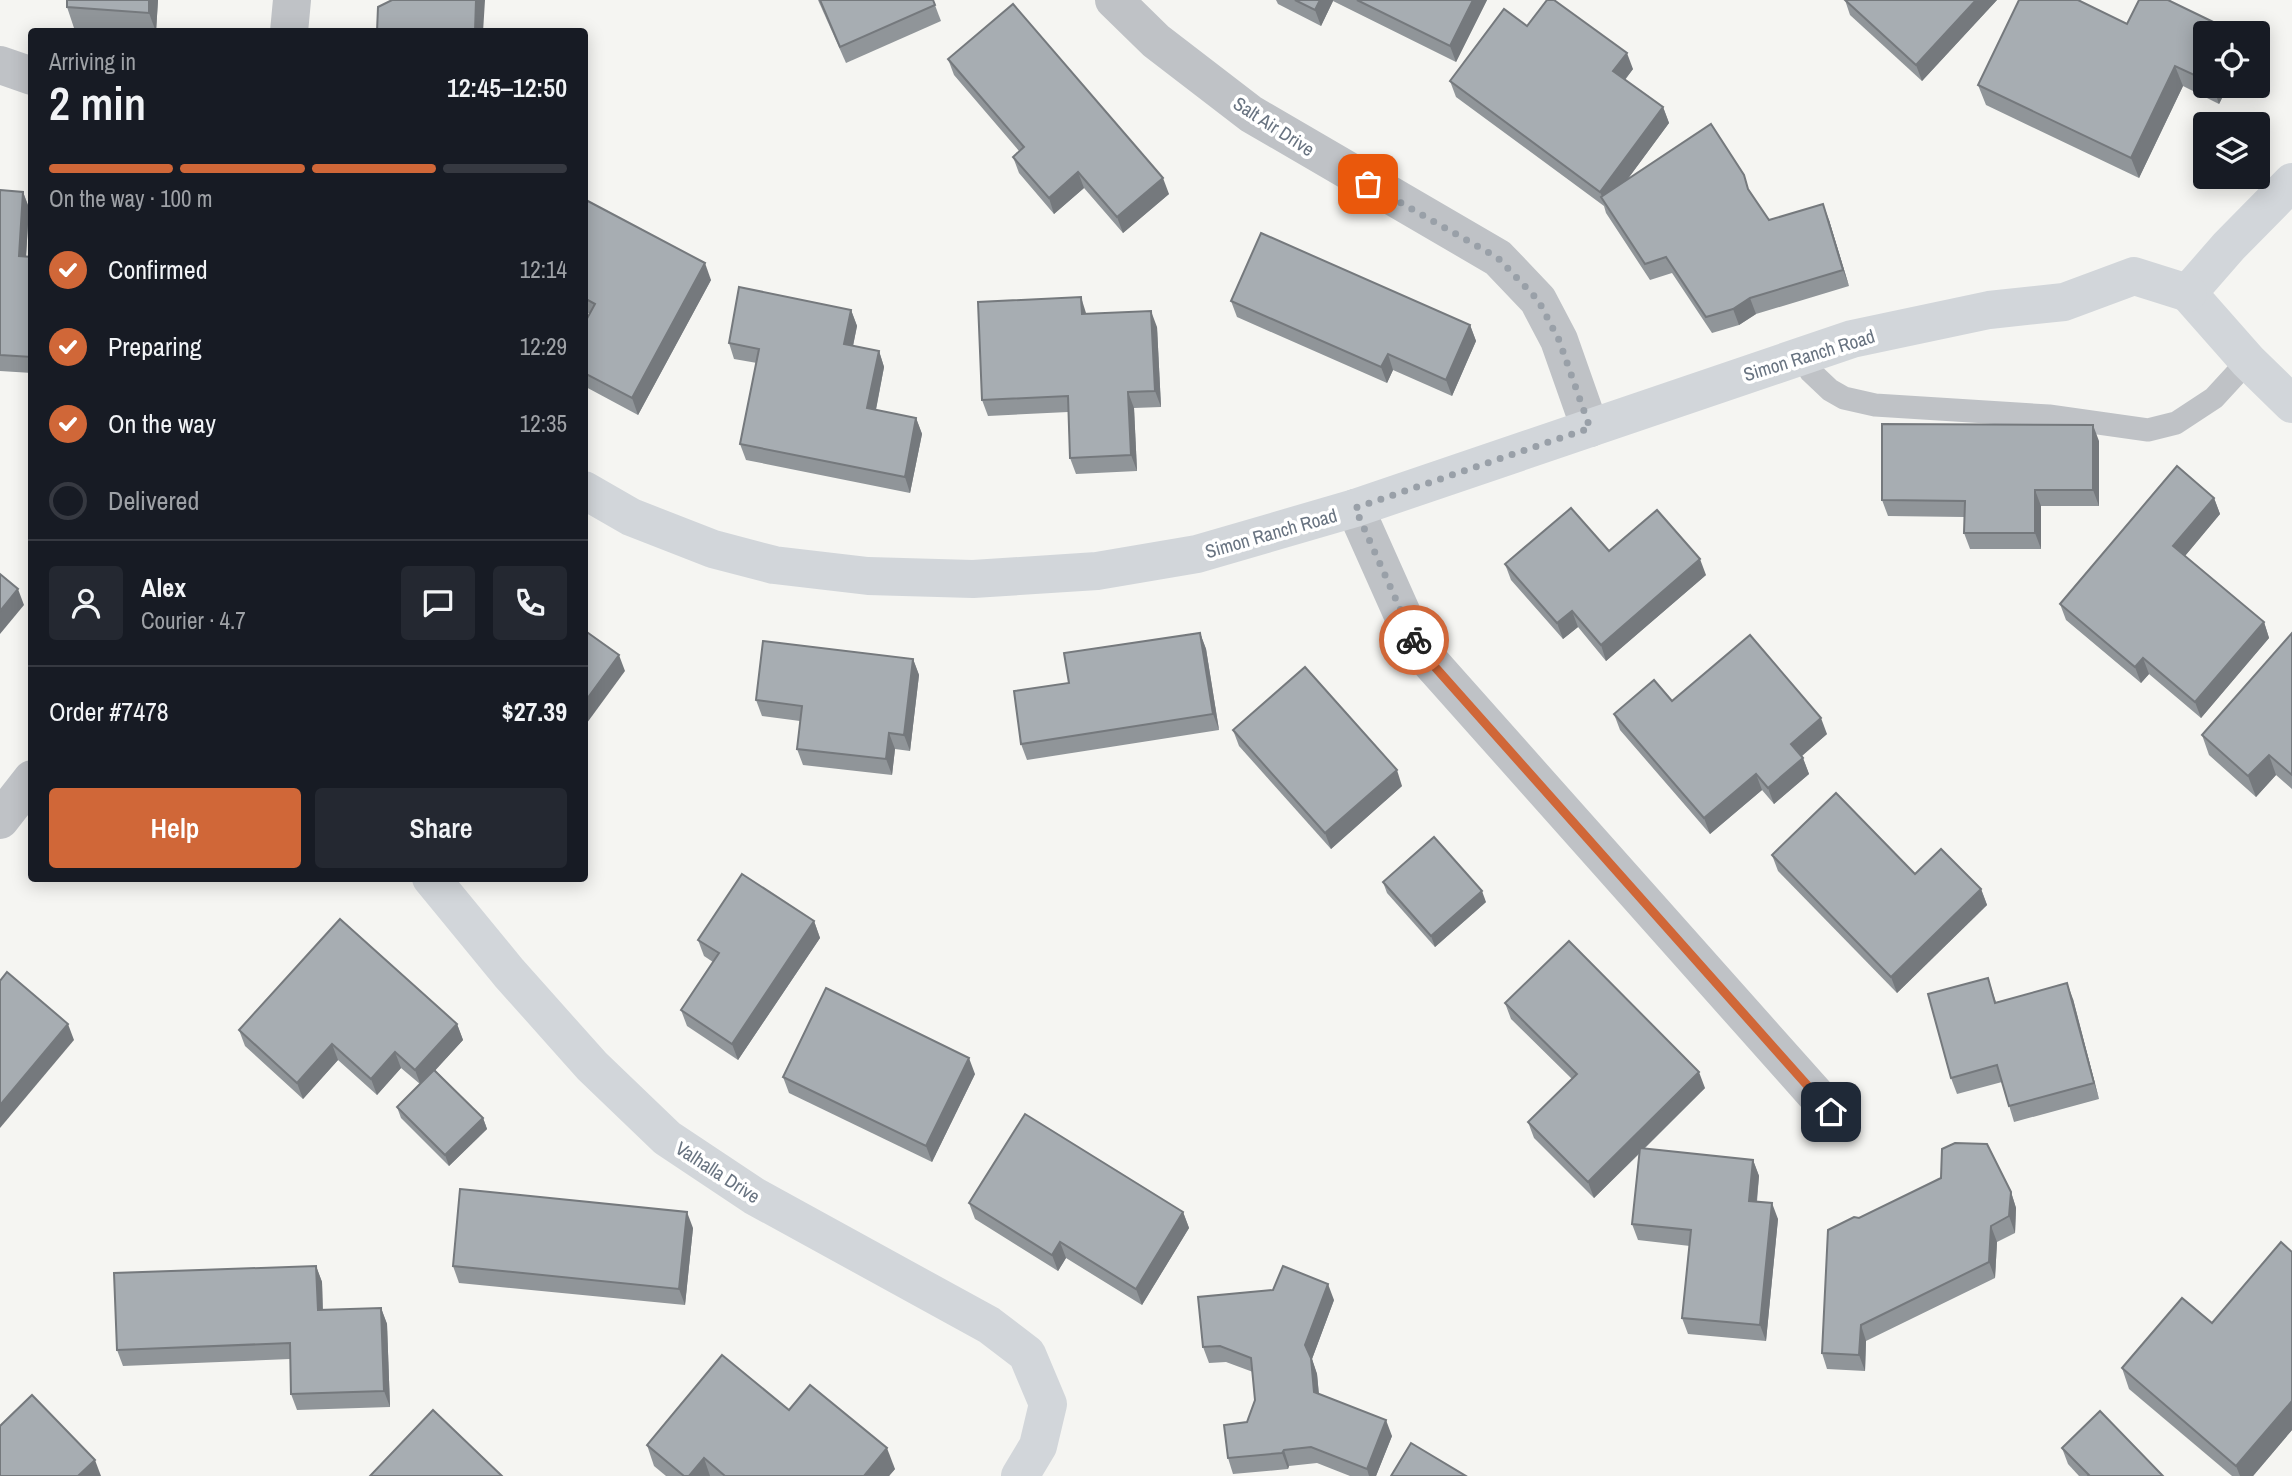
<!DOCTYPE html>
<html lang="en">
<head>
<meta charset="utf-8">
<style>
	:root { --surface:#171b24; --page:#242831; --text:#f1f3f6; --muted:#9ea1a6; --line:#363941; --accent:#d06738 }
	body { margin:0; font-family:"Archivo Narrow",sans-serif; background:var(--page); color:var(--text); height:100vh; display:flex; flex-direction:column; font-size:26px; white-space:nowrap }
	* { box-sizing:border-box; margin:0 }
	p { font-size:23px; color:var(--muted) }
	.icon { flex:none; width:38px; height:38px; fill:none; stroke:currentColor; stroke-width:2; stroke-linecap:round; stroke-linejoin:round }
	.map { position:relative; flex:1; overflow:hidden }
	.side { position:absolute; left:28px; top:28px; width:560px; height:854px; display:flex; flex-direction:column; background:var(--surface); border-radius:7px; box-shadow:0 4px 18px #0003 }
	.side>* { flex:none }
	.controls { position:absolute; left:2193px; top:21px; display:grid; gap:14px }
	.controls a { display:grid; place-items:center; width:77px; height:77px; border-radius:7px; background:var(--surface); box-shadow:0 4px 18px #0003; font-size:35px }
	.pin { position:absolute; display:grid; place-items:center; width:60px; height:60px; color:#fff; margin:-30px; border-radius:14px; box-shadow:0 4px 10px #0006 }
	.courier { position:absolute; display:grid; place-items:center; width:70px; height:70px; margin:-35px; border:5px solid #d06738; border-radius:50%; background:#fff; color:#222; box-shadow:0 2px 9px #0007 }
	.headline em { font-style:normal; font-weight:600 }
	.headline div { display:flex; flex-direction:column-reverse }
	.headline { display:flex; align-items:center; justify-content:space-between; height:119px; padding:0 21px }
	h1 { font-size:46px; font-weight:600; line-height:52px }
	.bar { display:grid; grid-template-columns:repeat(4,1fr); gap:10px 7px; align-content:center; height:84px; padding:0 21px }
	.bar i { height:9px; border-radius:5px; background:var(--line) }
	.bar .selected { background:var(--accent) }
	.bar p { grid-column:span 4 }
	.line { display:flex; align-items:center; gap:18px; padding:0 21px; border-top:2px solid var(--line) }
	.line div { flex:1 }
	.round { display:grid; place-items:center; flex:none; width:74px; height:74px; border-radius:7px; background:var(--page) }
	ol { padding:0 21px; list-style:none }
	li { display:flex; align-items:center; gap:21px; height:77px }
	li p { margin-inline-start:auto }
	li .icon { padding:7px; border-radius:50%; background:var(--accent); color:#fff; stroke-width:4 }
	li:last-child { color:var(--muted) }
	li i { width:38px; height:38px; border:4px solid var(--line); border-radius:50% }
	.button { display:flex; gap:14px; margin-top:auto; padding:14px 21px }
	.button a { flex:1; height:80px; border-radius:7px; background:var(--accent); color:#fff; font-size:28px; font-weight:600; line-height:80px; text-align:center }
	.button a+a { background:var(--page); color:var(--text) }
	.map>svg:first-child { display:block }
</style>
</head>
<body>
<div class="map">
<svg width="2292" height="1476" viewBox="0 0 2292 1476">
	<rect width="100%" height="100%" fill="#f5f5f2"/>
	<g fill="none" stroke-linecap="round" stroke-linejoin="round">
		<!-- lane -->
		<polyline stroke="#bfc2c6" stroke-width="23" points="1802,356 1811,372 1830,390 1844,398 1875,405 2049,416 2148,430 2176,423 2214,398 2248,361"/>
		<!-- street -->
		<g stroke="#bfc2c6" stroke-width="38">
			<polyline points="1114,0 1156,41 1251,114 1498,258 1538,300 1559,340 1590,428"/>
			<polyline points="289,32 292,0"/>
			<polyline points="0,65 32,76"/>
			<polyline points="1355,508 1417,647 1831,1112"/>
			<polyline points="0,820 32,779"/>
		</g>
		<!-- secondary -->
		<g stroke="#d2d6da" stroke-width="38">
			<polyline points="2188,293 2248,361 2292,404"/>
			<polyline points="2188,293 2229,246 2292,182"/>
			<polyline points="584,490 631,517 713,549 774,565 868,576 973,579 1097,571 1197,554 1355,508 1852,339 1989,310 2064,302 2134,276 2188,293"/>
			<polyline points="431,878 509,973 592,1066 667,1138 754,1196 989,1325 1027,1354 1048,1404 1038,1446 1020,1476"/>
		</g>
	</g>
	<!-- wall -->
	<g fill="#909599">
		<polygon points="158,0 156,32 128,32 74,28 67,7"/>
		<polygon points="818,0 933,0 941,21 846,63"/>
		<polygon points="1276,0 1487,0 1456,62 1333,1 1321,26 1278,4"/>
		<polygon points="1845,0 1997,0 1922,81 1850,15"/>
		<polygon points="2127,24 2205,33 2205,86 2228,86 2219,104 2183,86 2139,178 1986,105 1978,85"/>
		<polygon points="1527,26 1633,69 1625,80 1663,107 1669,123 1627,180 1751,193 1769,220 1829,220 1849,286 1756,314 1739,325 1712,333 1672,273 1650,280 1606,213 1604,206 1456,97 1450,81"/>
		<polygon points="948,59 1169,194 1123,233 1084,188 1054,214 1019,173 1013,157 1019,151 954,75"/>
		<polygon points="0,190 23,192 29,208 26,257 32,257 32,373 0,371"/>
		<polygon points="584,199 711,280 638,415 584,386 584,324 590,314 584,311"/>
		<polygon points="1231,301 1470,325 1476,341 1452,396 1393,370 1387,383 1237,317"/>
		<polygon points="851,310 857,326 853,346 879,351 884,367 876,410 916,418 922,434 910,493 746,460 740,444 757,363 734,359 729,343"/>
		<polygon points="1086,314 1157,327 1161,407 1134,408 1137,471 1076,474 1070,458 1068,412 988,416 982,400"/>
		<polygon points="2099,441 2099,506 2041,506 2041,549 1970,549 1964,533 1964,517 1888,516 1882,500"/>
		<polygon points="2214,498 2220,514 2185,556 2264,622 2269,638 2201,718 2149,674 2141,683 2066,620 2060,604"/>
		<polygon points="1609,551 1706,575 1606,661 1578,627 1563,639 1511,580 1505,564"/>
		<polygon points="1200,633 1206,649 1219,730 1027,760 1021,744 1069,683"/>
		<polygon points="2292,633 2292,789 2276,775 2256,797 2209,755 2202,735"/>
		<polygon points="913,659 919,675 910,751 895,749 892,775 803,765 797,749 800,721 762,716 756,700"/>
		<polygon points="1672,701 1827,734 1802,756 1809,774 1774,804 1762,790 1710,834 1620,730 1614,714"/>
		<polygon points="1233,730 1402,786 1331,849 1239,746"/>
		<polygon points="1772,855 1915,874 1981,889 1987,905 1897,993 1778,871"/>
		<polygon points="1383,882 1486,902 1435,947 1387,893"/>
		<polygon points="814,921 820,938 738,1060 687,1026 681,1010 713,962 704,956 698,940"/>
		<polygon points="1988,978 1996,1002 2073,999 2099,1099 2014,1122 2002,1082 1957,1094 1951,1078"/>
		<polygon points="1505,1003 1705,1088 1644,1149 1753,1160 1759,1176 1757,1202 1778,1219 1766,1341 1688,1334 1682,1318 1690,1246 1638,1240 1632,1224 1639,1154 1594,1198 1534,1138 1528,1122 1572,1079 1511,1019"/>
		<polygon points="457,1024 463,1040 435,1070 483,1118 487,1129 449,1166 401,1118 397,1107 420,1084 401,1068 377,1095 338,1060 303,1099 245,1046 239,1030"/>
		<polygon points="975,1074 932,1162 789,1093 783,1077"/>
		<polygon points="2011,1192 2016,1208 2015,1233 1997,1242 1995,1278 1866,1341 1865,1371 1827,1369 1822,1353 1859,1218"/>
		<polygon points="969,1203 1183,1212 1189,1228 1142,1305 1066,1258 1058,1271 975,1219"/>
		<polygon points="693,1228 685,1305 459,1283 453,1266"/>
		<polygon points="316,1266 322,1282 323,1310 381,1308 387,1324 390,1407 297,1410 291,1394 290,1359 123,1366 117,1350"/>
		<polygon points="1334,1300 1312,1359 1317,1374 1319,1394 1392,1436 1376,1476 1350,1476 1317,1463 1289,1466 1288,1469 1233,1474 1228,1458 1247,1422 1255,1400 1253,1372 1226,1362 1209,1363 1203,1347"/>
		<polygon points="2122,1368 2292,1430 2253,1476 2232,1476 2129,1389"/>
		<polygon points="789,1410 895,1469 889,1476 666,1476 654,1466 647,1445"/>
		<polygon points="2062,1448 2163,1476 2079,1476 2068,1464"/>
	</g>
	<!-- shaded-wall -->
	<g fill="#75797d">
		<polygon points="149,0 158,0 156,32 149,13"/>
		<polygon points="476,0 485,0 483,32 475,32"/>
		<polygon points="1320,0 1333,0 1333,1 1321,26 1315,10"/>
		<polygon points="1473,0 1487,0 1456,62 1450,46"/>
		<polygon points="1976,0 1997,0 1922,81 1916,65"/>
		<polygon points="1627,53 1633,69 1619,87 1613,71"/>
		<polygon points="2175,66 2183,86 2139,178 2131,158"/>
		<polygon points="2213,86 2228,86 2219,104"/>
		<polygon points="1663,107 1669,123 1607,207 1600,192"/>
		<polygon points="1078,172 1084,188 1054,214 1049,198"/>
		<polygon points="1163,178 1169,194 1123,233 1117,217"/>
		<polygon points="23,192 29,208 25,272 19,256"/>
		<polygon points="1823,204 1829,220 1849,286 1843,270"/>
		<polygon points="705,263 711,280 638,415 632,398"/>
		<polygon points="1081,297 1086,313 1087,330 1082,314"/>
		<polygon points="1750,298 1756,314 1739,325 1733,309"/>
		<polygon points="851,310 857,326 850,360 844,344"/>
		<polygon points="1151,311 1157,327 1161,407 1155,391"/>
		<polygon points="1470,325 1476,341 1452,396 1446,380"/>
		<polygon points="879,351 884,367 873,424 867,408"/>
		<polygon points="1388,354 1393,370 1387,383 1381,367"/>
		<polygon points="1128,392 1134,408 1137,471 1131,455"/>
		<polygon points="916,418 922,434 910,493 905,477"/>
		<polygon points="2093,425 2099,441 2099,506 2093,490"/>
		<polygon points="2035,490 2041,506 2041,549 2035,533"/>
		<polygon points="2214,498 2220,514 2179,563 2173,546"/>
		<polygon points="1700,559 1706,575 1606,661 1601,645"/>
		<polygon points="18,589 24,605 0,634 0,611"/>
		<polygon points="1572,611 1578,627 1563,639 1557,623"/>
		<polygon points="2264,622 2269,638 2201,718 2195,702"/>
		<polygon points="1200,633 1206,649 1219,730 1213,714"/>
		<polygon points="619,655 625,671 584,727 584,703"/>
		<polygon points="2143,658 2149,674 2141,683 2135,667"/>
		<polygon points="913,659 919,675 910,751 904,735"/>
		<polygon points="1821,718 1827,734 1797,760 1791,744"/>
		<polygon points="889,733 895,749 892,775 886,759"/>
		<polygon points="2269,755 2276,775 2256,797 2248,776"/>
		<polygon points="1803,758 1809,774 1774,804 1768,788"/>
		<polygon points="1397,770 1402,786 1331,849 1325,833"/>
		<polygon points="1756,774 1762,790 1710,834 1704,818"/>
		<polygon points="1981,889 1987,905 1897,993 1891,977"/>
		<polygon points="1482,891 1486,902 1435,947 1431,936"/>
		<polygon points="814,921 820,938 738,1060 732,1044"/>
		<polygon points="2067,983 2073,999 2099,1099 2094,1083"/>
		<polygon points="68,1024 74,1040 0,1128 0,1105"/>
		<polygon points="457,1024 463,1040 421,1086 415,1070"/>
		<polygon points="332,1044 338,1060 303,1099 297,1083"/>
		<polygon points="395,1052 401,1068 377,1095 371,1079"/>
		<polygon points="969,1058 975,1074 932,1162 926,1146"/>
		<polygon points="1699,1072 1705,1088 1594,1198 1588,1182"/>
		<polygon points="483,1118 487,1129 449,1166 445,1155"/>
		<polygon points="1753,1160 1759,1176 1755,1217 1749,1201"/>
		<polygon points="2011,1192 2016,1208 2015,1233 2009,1216"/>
		<polygon points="1772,1203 1778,1219 1766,1341 1760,1325"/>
		<polygon points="687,1212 693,1228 685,1305 679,1289"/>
		<polygon points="1183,1212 1189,1228 1142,1305 1136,1289"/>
		<polygon points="1991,1226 1997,1242 1995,1278 1989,1262"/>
		<polygon points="1060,1242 1066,1258 1058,1271 1052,1255"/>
		<polygon points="316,1266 322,1282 323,1326 318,1310"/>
		<polygon points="1328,1284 1334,1300 1312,1359 1317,1374 1320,1408 1314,1392 1305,1345"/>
		<polygon points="381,1308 387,1324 390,1407 384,1391"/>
		<polygon points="1861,1325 1866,1341 1865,1371 1859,1355"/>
		<polygon points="2292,1401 2292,1430 2253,1476 2240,1476 2236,1466"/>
		<polygon points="1386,1420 1392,1436 1376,1476 1369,1476 1367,1469"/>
		<polygon points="887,1448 895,1469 889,1476 864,1476"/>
		<polygon points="1284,1450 1289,1466 1288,1469 1282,1453"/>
		<polygon points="704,1458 710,1476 689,1476"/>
		<polygon points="95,1460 101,1476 78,1476"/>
	</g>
	<!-- building -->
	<g fill="#a7adb2" stroke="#75797d" stroke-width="2">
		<polygon points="67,0 149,0 149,13 67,7"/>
		<polygon points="392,0 476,0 475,32 377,32 378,7"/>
		<polygon points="820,0 933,0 935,5 840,47"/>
		<polygon points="1295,0 1320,0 1315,10"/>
		<polygon points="1357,0 1473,0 1450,46"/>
		<polygon points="1547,0 1554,0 1627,53 1613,71 1663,107 1600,192 1450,81 1504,9 1527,26"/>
		<polygon points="1845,0 1976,0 1916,65"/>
		<polygon points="2019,0 2078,0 2127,24 2139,0 2168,0 2236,33 2205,33 2205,80 2175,66 2131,158 1978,85"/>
		<polygon points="1013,4 1163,178 1117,217 1078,172 1049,198 1013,157 1024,147 948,59"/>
		<polygon points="1711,124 1744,175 1748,189 1769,220 1823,204 1843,270 1750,298 1733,309 1706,317 1666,257 1645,264 1601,197"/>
		<polygon points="0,190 23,192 19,256 32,257 32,357 0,355"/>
		<polygon points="584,199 705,263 632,398 584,373 584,324 595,304 584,298"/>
		<polygon points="1261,233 1470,325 1446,380 1388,354 1381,367 1231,301"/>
		<polygon points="739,287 851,310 844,344 879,351 867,408 916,418 905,477 740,444 759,349 729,343"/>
		<polygon points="1081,297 1082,314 1151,311 1155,391 1128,392 1131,455 1070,458 1068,396 982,400 978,302"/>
		<polygon points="1882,424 2093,425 2093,490 2035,490 2035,533 1964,533 1965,501 1882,500"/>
		<polygon points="2177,466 2214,498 2173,546 2264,622 2195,702 2143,658 2135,667 2060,604"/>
		<polygon points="1571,508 1609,551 1657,510 1700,559 1601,645 1572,611 1557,623 1505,564"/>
		<polygon points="0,574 18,589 0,611"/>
		<polygon points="584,630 619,655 584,703"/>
		<polygon points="1200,633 1213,714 1021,744 1014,691 1069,683 1064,653"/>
		<polygon points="2292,633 2292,775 2269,755 2248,776 2202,735"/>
		<polygon points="1750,635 1821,718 1791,744 1803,758 1768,788 1756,774 1704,818 1614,714 1654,680 1672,701"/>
		<polygon points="763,641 913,659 904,735 889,733 886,759 797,749 802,706 756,700"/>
		<polygon points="1305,667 1397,770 1325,833 1233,730"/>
		<polygon points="1836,793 1915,874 1941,849 1981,889 1891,977 1772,855"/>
		<polygon points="1434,837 1482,891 1431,936 1383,882"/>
		<polygon points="742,874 814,921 732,1044 681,1010 719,953 698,940"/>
		<polygon points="340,919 457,1024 415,1070 395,1052 371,1079 332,1044 297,1083 239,1030"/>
		<polygon points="1569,941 1699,1072 1588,1182 1528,1122 1577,1074 1505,1003"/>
		<polygon points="7,972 68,1024 0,1105 0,981"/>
		<polygon points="1988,978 1995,1003 2067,983 2094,1083 2009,1106 1997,1065 1951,1078 1928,994"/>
		<polygon points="826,988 969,1058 926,1146 783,1077"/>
		<polygon points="434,1070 483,1118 445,1155 397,1107"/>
		<polygon points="1025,1114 1183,1212 1136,1289 1060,1242 1052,1255 969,1203"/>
		<polygon points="1955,1143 1987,1144 2011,1192 2009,1216 1991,1226 1989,1262 1861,1325 1859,1355 1822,1353 1828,1230 1854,1217 1859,1218 1941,1178 1942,1149"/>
		<polygon points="1640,1148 1753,1160 1749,1201 1772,1203 1760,1325 1682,1318 1691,1230 1632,1224"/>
		<polygon points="460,1189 687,1212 679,1289 453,1266"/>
		<polygon points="2281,1242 2292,1252 2292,1401 2236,1466 2122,1368 2182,1298 2212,1323"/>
		<polygon points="316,1266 318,1310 381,1308 384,1391 291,1394 290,1343 117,1350 114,1273"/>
		<polygon points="1283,1266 1328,1284 1305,1345 1311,1358 1314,1392 1386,1420 1367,1469 1311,1447 1284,1450 1282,1453 1228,1458 1224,1425 1247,1422 1255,1400 1251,1358 1220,1346 1203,1347 1198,1297 1273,1290"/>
		<polygon points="722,1355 789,1410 810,1385 887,1448 864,1476 725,1476 704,1458 689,1476 684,1476 647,1445"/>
		<polygon points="32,1395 95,1460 78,1476 0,1476 0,1426"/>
		<polygon points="433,1410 502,1476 370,1476"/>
		<polygon points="2100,1411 2163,1476 2088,1476 2089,1475 2062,1448"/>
		<polygon points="1411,1443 1466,1476 1391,1476"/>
	</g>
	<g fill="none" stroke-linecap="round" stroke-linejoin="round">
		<!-- done -->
		<polyline stroke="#99a0a8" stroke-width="7" stroke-dasharray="0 12.6" points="1368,184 1498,258 1538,300 1559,340 1590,428 1355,508 1414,640"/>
		<!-- route -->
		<polyline stroke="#d06738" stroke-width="9" points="1414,640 1418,647 1435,667 1831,1112"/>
	</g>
	<g text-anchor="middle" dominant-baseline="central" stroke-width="7" stroke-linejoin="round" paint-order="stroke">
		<!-- street labels -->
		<g font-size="19" fill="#687380" stroke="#fff">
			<text transform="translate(1274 126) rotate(33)">Salt Air Drive</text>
			<text transform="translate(1809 355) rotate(-17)">Simon Ranch Road</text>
			<text transform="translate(1271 533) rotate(-16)">Simon Ranch Road</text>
			<text transform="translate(718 1172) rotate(33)">Valhalla Drive</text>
		</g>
	</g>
</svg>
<div class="controls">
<a><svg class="icon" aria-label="locate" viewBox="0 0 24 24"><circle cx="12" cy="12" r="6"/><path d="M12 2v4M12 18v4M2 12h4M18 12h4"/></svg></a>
<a><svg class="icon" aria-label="layers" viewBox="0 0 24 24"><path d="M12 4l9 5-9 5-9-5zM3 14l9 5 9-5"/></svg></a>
</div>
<div class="pin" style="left:1368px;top:184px;background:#ea580c"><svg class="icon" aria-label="bag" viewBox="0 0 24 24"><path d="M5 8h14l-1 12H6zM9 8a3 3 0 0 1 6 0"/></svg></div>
<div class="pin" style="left:1831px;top:1112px;background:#1f2937"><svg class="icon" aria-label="home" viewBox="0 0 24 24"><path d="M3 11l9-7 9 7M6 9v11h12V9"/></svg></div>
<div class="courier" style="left:1414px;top:640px"><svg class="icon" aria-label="bike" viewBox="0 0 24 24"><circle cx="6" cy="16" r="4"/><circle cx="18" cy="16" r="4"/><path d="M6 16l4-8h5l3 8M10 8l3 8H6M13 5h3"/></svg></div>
<section class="side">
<div class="headline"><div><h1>2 min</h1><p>Arriving in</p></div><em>12:45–12:50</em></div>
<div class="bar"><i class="selected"></i><i class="selected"></i><i class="selected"></i><i></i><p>On the way · 100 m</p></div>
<ol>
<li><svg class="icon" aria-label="check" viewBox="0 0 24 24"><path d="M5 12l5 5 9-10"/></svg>Confirmed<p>12:14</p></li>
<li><svg class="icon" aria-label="check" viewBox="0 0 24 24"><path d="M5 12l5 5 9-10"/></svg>Preparing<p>12:29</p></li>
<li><svg class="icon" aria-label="check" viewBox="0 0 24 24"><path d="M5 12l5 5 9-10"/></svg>On the way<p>12:35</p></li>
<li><i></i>Delivered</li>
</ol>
<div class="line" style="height:126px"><a class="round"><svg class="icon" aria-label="person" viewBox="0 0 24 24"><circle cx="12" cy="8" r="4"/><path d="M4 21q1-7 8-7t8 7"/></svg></a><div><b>Alex</b><p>Courier · 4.7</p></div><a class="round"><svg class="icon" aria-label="chat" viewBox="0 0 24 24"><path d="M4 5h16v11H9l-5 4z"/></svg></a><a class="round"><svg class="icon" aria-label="phone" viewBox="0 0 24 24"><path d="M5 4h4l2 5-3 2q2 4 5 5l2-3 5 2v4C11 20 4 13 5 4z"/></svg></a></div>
<div class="line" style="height:91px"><div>Order #7478</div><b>$27.39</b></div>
<div class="button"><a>Help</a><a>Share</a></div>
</section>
</div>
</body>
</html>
